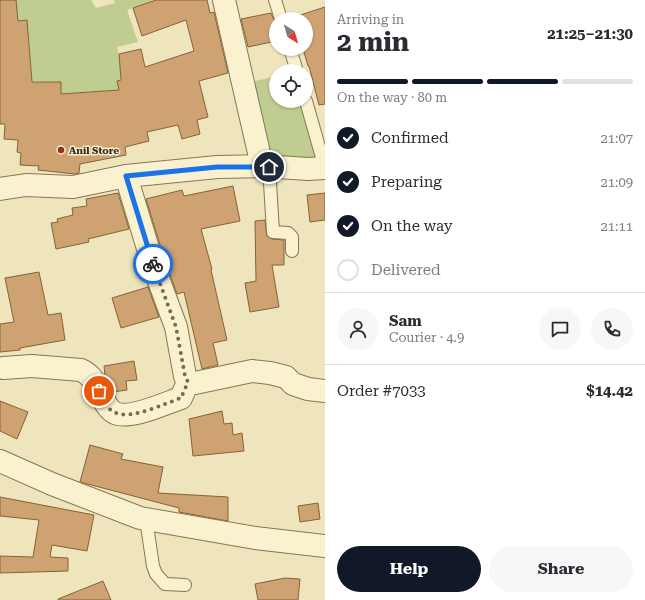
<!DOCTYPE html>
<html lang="en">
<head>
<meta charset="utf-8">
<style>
	:root { --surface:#fff; --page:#f7f7f7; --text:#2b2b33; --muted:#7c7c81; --line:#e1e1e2; --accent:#111827 }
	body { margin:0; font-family:"Roboto Serif",serif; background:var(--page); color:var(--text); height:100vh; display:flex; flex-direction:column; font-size:15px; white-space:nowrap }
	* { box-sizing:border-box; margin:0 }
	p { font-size:13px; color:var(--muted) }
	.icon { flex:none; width:22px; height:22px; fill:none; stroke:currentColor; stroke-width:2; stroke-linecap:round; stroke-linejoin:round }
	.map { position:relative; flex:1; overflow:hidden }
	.drawer { display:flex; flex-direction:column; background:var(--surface); width:320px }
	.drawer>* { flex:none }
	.needle { width:26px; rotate:143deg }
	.tools { position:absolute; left:269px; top:12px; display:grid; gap:8px }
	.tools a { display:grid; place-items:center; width:44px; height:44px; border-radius:50%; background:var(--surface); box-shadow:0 1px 3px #0004; font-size:20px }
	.pin { position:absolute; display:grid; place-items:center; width:34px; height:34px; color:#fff; margin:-17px; border:2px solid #fff; border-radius:50%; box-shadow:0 1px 4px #0007 }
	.courier { position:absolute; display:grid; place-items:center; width:40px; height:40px; margin:-20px; border:3px solid #1a73e8; border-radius:50%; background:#fff; color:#222; box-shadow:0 1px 5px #0007 }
	.overview em { font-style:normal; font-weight:700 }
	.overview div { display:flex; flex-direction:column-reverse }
	.overview { display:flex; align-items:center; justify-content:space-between; height:68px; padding:0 12px }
	h1 { font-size:26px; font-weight:700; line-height:30px }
	.bar { display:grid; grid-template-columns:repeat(4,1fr); gap:6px 4px; align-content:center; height:48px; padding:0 12px }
	.bar i { height:5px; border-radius:3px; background:var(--line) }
	.bar .on { background:var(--accent) }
	.bar p { grid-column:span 4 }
	.line { display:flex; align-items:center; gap:10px; padding:0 12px; border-top:1px solid var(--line) }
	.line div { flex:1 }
	.round { display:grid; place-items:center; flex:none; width:42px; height:42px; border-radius:21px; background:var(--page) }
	ol { padding:0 12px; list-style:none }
	li { display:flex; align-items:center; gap:12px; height:44px }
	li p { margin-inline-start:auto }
	li .icon { padding:4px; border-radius:50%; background:var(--accent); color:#fff; stroke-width:4 }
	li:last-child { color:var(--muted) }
	li i { width:22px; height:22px; border:2px solid var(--line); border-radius:50% }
	.cta { display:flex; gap:8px; margin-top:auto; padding:8px 12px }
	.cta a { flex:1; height:46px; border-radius:24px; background:var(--accent); color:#fff; font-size:16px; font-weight:700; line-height:46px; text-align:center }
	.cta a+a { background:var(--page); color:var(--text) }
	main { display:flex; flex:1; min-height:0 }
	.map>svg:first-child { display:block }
</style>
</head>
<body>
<main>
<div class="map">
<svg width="325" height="600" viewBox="0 0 325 600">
	<rect width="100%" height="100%" fill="#efe5bc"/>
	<!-- green -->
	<g fill="#bfcd90">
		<path d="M16,0H91L96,8L115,3L114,0H153L152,1L127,10L138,42L117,47C121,61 121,76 119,90L86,92L61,110V82L32,81L27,20L6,22Z"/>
		<polygon points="276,76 276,101 301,101 318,161 270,158 252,82"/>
	</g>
	<!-- building -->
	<g fill="#cea271" stroke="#86613b">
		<polygon points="0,0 16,0 18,21 27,20 32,82 61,82 61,94 119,90 117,81 121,80 119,54 141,49 145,67 194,51 186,20 142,36 133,8 156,0 207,0 210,13 214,12 228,73 199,81 208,117 197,120 200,134 182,139 178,125 147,132 149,141 125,147 126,155 80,164 79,173 75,174 38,170 39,166 20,165 21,153 17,152 18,140 4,139 5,124 0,124"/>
		<polygon points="325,7 325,104 319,105 309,66 308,66 303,49 306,49 306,19 288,19"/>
		<polygon points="271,13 276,25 276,41 248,47 241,19"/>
		<polygon points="233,186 240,221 201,229 212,269 211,270 227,340 213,343 218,365 202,369 184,292 177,294 165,261 146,199 182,190 184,196"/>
		<polygon points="118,193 129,229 88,239 89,242 56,249 51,223 58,222 57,219 73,215 72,208 87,206 86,199"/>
		<polygon points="325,193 325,220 310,222 307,195"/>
		<polygon points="265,220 267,236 272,239 284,240 284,265 272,265 279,307 250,312 245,283 256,281 255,221"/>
		<polygon points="39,272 48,315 61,313 65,340 20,348 20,350 0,352 0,324 14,322 5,278"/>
		<polygon points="148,287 159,317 121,328 112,298"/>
		<polygon points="134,361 137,380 126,381 127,390 113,392 105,376 104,366"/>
		<polygon points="0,401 28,412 17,439 0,431"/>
		<polygon points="222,411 224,424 232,423 233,435 242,433 244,451 193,456 189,419"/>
		<polygon points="90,445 123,454 121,459 163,467 158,493 228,497 228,521 179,512 179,508 80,482"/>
		<polygon points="0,497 94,515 87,551 52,545 50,557 68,558 68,571 0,573 0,556 33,557 39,520 0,516"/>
		<polygon points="318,503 320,519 300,522 298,506"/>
		<polygon points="285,578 300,579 298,600 258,600 255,584"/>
		<polygon points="103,581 111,600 58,600 58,599"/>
	</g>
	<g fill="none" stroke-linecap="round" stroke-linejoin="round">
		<!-- service casing -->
		<g stroke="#877555" stroke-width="14">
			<g id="service">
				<polyline points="275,0 281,19"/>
				<polyline points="290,49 297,71"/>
				<polyline points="306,101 325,168"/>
				<polyline points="269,167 273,232 288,233 292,237 292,251"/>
				<polyline points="146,519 153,566 156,574 165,584 185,585"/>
			</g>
		</g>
		<!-- minor casing -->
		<g stroke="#877555" stroke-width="24">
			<g id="minor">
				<polyline points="224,0 262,166"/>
				<polyline points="126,176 153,265 176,327 185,376 188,382 195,383 252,371 270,373 286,377 293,384 308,389 325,391"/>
				<polyline points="0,189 26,185 73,187 126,176 217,167 262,166 308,169 325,168"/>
				<path d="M3,368L32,366L81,370C92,375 95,383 100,393C104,400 108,410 115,413C130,420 166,403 181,398L188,382"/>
				<polyline points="0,461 52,484 140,518 255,538 325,546"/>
			</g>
		</g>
		<!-- service -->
		<use href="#service" stroke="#faf2cf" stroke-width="12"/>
		<!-- minor -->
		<use href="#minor" stroke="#faf2cf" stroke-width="22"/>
	</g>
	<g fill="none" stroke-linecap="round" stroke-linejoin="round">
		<!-- done -->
		<path stroke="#766b53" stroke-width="4" stroke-dasharray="0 7.2" d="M99,391C103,399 107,410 116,413C131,420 166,403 181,398L188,382L185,376L176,327L153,264"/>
		<!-- route -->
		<polyline stroke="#1a73e8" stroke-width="5" points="153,264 126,176 217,167 269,167"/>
	</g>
	<!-- markers -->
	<circle fill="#972f24" stroke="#f6eecc" stroke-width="1.5" cx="61" cy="150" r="4"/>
	<g text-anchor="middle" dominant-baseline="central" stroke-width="3" stroke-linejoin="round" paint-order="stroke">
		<!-- poi labels -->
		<g font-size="10" font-weight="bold" fill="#352a1b" stroke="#f6eecc" text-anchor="start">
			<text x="69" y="150">Anil Store</text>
		</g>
	</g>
</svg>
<div class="tools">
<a><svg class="needle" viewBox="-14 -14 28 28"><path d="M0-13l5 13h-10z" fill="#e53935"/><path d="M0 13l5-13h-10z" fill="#7c7c81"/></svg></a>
<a><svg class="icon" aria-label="locate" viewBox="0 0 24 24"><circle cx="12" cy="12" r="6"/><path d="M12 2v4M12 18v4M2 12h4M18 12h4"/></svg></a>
</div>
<div class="pin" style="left:99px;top:391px;background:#ea580c"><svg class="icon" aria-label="bag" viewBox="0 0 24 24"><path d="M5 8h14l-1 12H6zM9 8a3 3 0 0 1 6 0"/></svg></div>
<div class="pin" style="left:269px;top:167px;background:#1f2937"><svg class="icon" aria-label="home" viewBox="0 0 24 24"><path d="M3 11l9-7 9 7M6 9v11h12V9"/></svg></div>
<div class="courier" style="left:153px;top:264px"><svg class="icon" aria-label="bike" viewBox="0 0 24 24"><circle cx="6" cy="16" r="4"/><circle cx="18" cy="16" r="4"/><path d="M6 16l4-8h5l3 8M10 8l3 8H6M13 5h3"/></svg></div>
</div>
<section class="drawer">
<div class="overview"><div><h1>2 min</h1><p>Arriving in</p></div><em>21:25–21:30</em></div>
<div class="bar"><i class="on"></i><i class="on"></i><i class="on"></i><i></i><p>On the way · 80 m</p></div>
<ol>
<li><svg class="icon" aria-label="check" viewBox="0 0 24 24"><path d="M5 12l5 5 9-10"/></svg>Confirmed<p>21:07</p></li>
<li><svg class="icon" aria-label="check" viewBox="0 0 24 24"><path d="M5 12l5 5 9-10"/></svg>Preparing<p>21:09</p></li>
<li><svg class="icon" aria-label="check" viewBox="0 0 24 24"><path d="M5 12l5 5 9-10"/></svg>On the way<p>21:11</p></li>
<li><i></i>Delivered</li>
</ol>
<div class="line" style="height:72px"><a class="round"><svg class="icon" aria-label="person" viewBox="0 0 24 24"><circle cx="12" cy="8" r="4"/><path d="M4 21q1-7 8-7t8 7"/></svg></a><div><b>Sam</b><p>Courier · 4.9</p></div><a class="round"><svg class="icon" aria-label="chat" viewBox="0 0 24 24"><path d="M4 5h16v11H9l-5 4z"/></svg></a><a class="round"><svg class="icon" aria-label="phone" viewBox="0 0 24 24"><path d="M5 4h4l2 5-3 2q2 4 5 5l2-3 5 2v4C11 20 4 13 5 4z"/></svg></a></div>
<div class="line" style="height:52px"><div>Order #7033</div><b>$14.42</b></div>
<div class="cta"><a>Help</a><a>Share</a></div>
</section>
</main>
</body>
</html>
